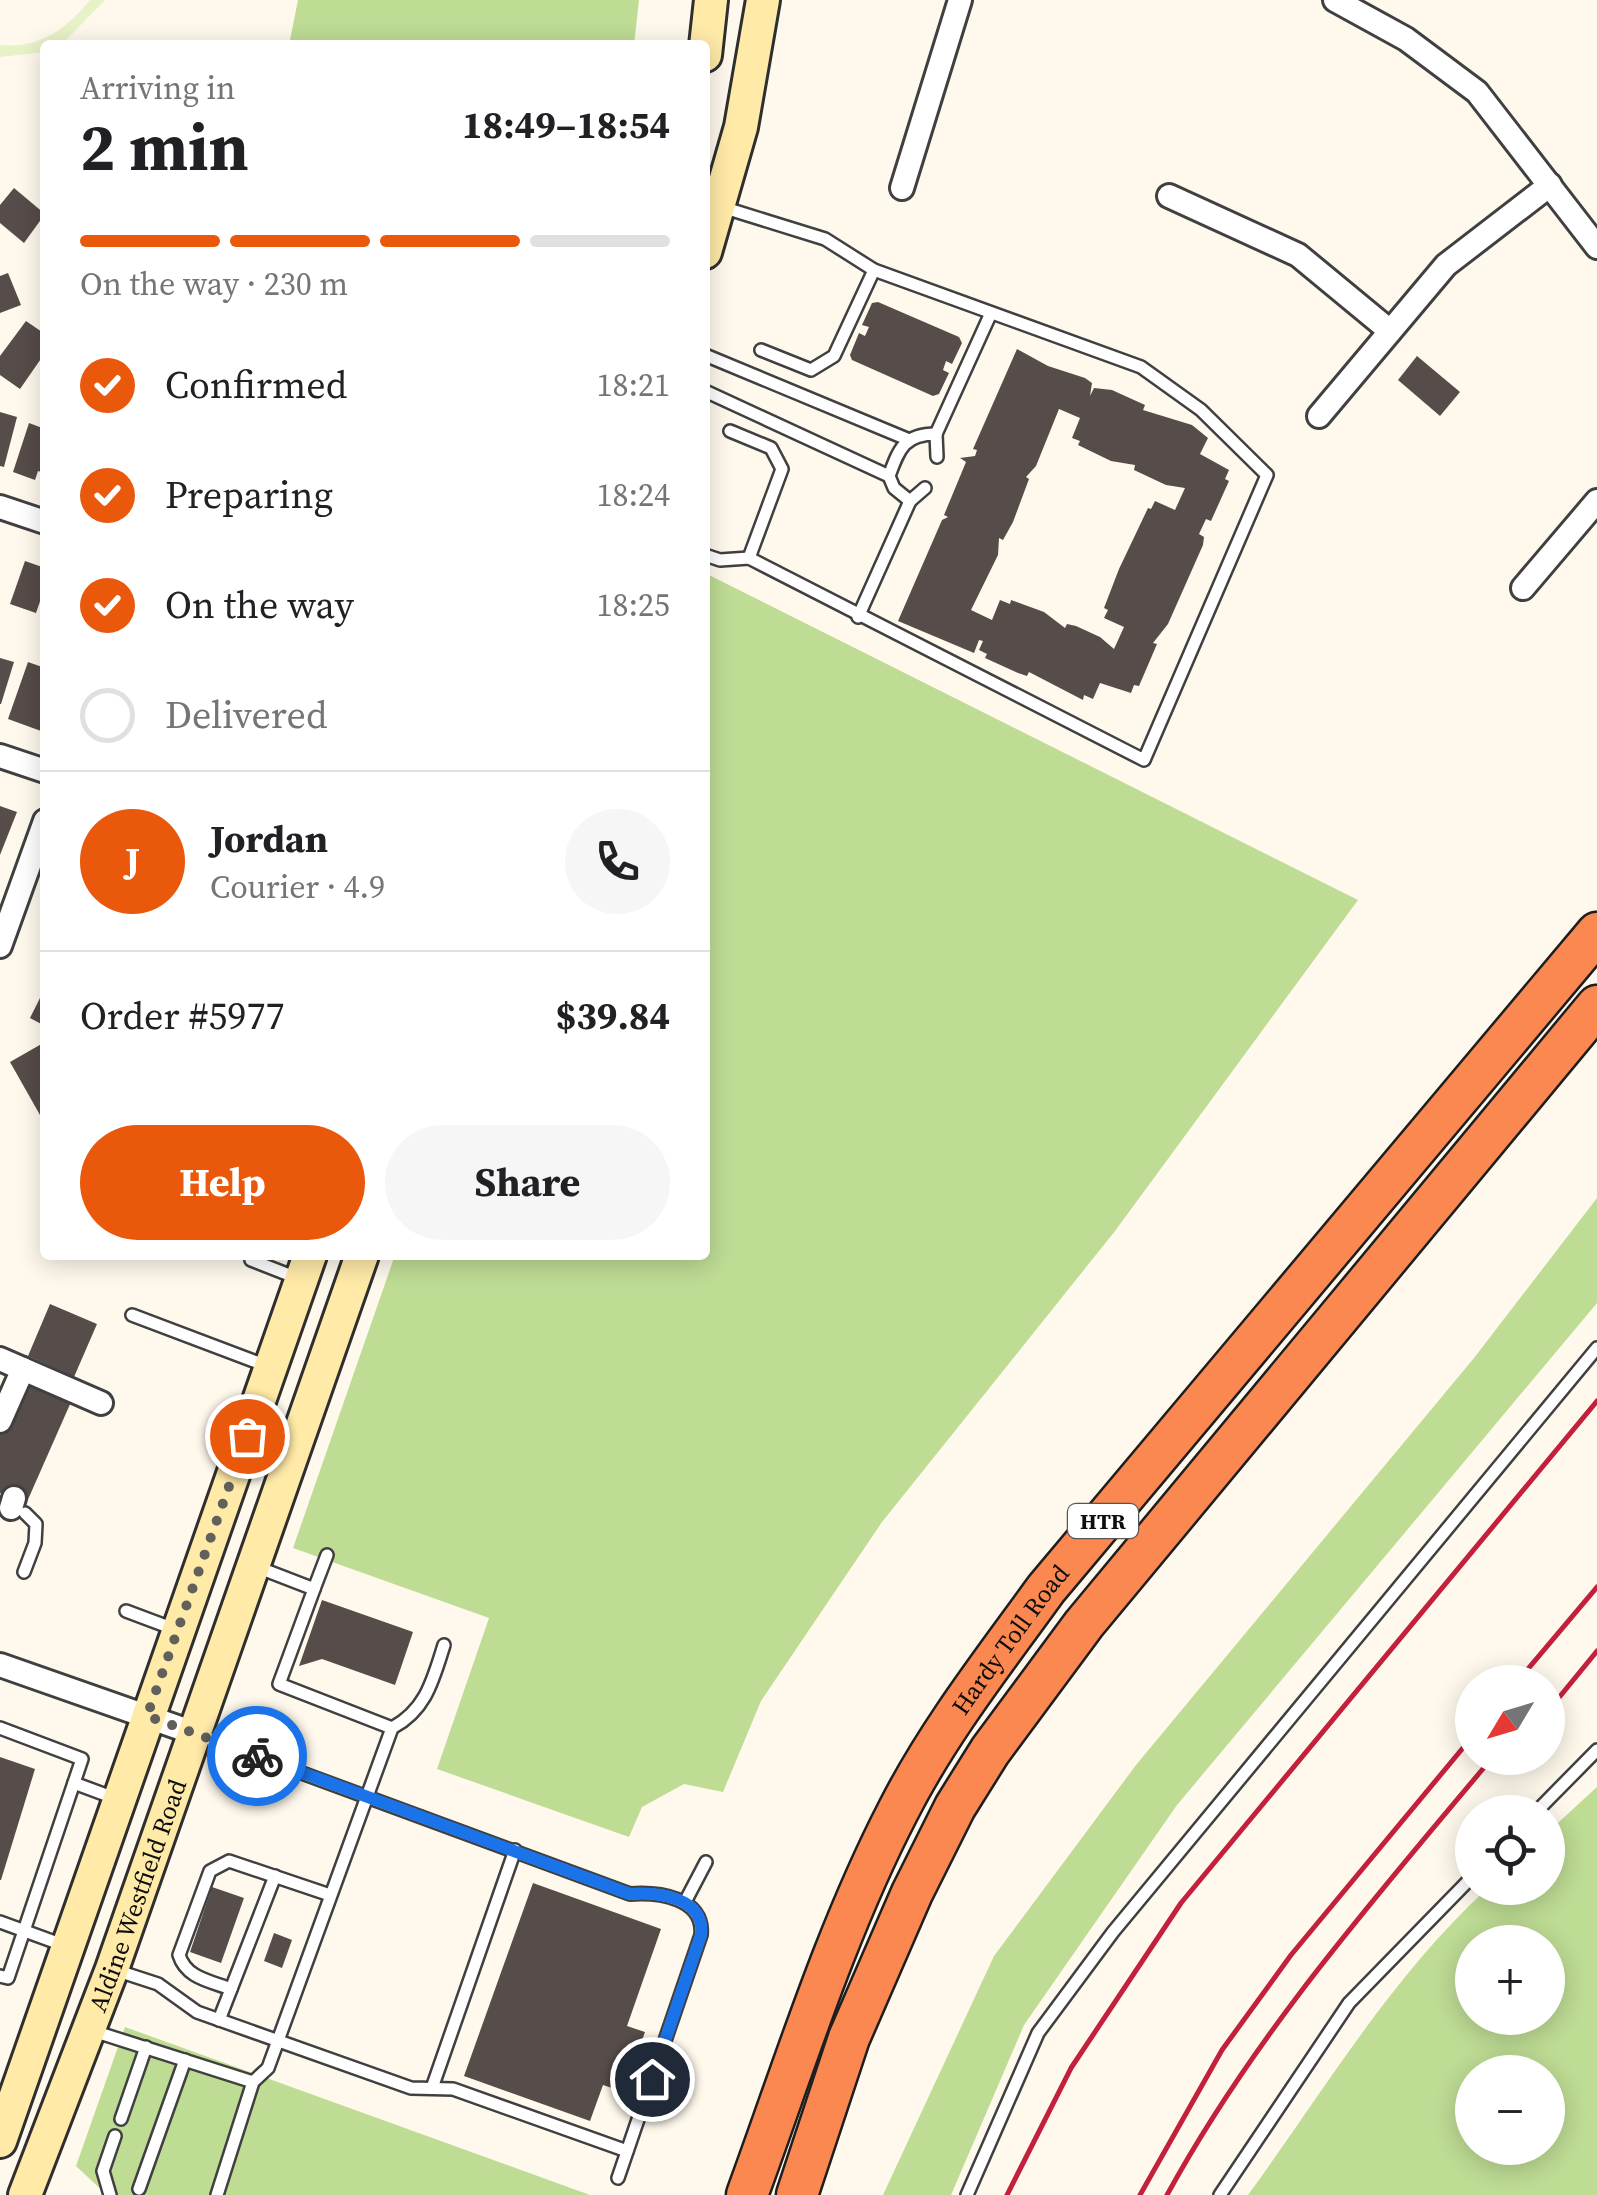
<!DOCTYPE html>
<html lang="en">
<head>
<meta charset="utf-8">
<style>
	:root { --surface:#fff; --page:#f6f6f6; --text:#202124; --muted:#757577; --line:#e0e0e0; --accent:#ea580c }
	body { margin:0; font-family:"Source Serif 4",serif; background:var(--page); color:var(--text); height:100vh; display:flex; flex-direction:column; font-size:38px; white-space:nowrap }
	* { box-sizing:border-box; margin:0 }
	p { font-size:32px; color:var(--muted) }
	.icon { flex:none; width:55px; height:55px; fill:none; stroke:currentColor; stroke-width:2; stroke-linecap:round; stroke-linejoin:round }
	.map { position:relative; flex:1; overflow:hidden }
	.sheet { position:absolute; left:40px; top:40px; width:670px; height:1220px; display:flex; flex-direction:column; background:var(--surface); border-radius:10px; box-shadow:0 5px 25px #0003 }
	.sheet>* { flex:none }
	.needle { width:65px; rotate:232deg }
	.fabs { position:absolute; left:1455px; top:1665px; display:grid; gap:20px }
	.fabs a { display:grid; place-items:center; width:110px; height:110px; border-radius:50%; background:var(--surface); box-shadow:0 5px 25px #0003; font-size:50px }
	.pin { position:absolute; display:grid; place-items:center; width:85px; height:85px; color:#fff; margin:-42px; border:5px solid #fff; border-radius:50%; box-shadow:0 2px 10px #0007 }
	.courier { position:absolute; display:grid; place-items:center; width:100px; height:100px; margin:-50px; border:8px solid #1a73e8; border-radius:50%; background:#fff; color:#222; box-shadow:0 2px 12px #0007 }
	.summary em { font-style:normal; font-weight:700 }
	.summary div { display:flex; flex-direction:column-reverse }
	.summary { display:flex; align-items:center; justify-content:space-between; height:170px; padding:0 40px }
	h1 { font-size:65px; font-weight:700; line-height:75px }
	.bar { display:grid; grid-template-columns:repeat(4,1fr); gap:15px 10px; align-content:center; height:120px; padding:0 40px }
	.bar i { height:12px; border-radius:8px; background:var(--line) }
	.bar .selected { background:var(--accent) }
	.bar p { grid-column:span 4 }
	.line { display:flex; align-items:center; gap:25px; padding:0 40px; border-top:2px solid var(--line) }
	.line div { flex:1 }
	.round { display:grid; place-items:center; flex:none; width:105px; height:105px; border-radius:52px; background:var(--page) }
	ol { padding:0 40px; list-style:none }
	li { display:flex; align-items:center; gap:30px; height:110px }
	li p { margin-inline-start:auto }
	li .icon { padding:10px; border-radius:50%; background:var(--accent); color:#fff; stroke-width:4 }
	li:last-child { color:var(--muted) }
	li i { width:55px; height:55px; border:5px solid var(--line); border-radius:50% }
	.action { display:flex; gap:20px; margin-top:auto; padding:20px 40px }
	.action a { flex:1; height:115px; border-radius:60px; background:var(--accent); color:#fff; font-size:40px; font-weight:700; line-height:115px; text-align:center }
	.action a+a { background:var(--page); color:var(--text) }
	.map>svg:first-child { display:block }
</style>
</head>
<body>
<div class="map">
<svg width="1597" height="2195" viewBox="0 0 1597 2195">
	<rect width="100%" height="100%" fill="#fff9ed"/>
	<!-- forest -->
	<g fill="#bedc94" fill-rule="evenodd">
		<polygon points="298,0 639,0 634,45 289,45"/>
		<polygon points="705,573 1358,900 1115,1231 882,1522 761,1701 723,1792 684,1784 642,1807 629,1837 437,1769 489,1618 293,1548 395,1255 705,1255"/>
		<polygon points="1597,1198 1597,1303 1177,1805 1024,2025 951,2195 883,2195 994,1956 1136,1765 1474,1358"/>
		<path d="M1597,1787V2195H1248C1323,2092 1393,1974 1488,1888H1548V1832ZM1548,1942V2018H1472V1942ZM1548,2072V2148H1472V2072Z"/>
		<polygon points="125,2027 590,2195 107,2195 76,2166"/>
	</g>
	<!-- pitch -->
	<path fill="#e8f2c7" d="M90,0H105L63,43L45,45V52L0,57V45C40,49 66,29 90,0Z"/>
	<!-- building -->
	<g fill="#564c49" fill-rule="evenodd">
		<polygon points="14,188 45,214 24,243 0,223 0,205"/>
		<polygon points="8,273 21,305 0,313 0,276"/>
		<polygon points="878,302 959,337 962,343 952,364 946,361 943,370 949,373 939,394 933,396 852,360 850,355 859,333 865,336 869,327 862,325 872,303"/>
		<polygon points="26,321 45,334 45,353 20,389 0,375 0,356"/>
		<path d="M1017,349L1048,366L1085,378L1092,383L1090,396L1094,388L1112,390L1145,405L1143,410L1192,425L1208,438L1200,454L1229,470L1225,479L1229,481L1211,521L1206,519L1199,534L1204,537L1203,545L1168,624L1153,643L1157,644L1139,686L1134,685L1131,693L1100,683L1093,699L1084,695L1083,700L1029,672L1027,676L1018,673L985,658L987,654L979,650L983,641L979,640L974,653L898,621L942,520L948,517L944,515L966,462L960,458L975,456L977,450L973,449ZM1059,409L1080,418L1072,438L1080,441L1078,445L1111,461L1135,465L1134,470L1166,485L1185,488L1175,510L1155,501L1151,509L1148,508L1119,569L1104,608L1108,610L1104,618L1124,627L1114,649L1100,637L1076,626L1067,624L1065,628L1044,612L1011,600L1010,604L1000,600L992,620L971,610L998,555L999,538L1003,540L1013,522L1029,479L1026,477L1036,466Z"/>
		<polygon points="1417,356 1460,392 1440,416 1398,380"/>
		<polygon points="0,412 17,417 4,467 0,466"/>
		<polygon points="29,423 45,429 45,473 38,471 35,480 13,472"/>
		<polygon points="25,561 45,568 45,587 36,613 10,604"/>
		<polygon points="0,658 14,662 1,704 0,704"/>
		<polygon points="28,662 45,668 41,731 8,719"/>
		<polygon points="0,806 17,812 0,855"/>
		<polygon points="45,988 45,1026 30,1018"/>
		<polygon points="45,1042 45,1113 40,1115 10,1062"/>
		<polygon points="50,1304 97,1324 74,1377 28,1356"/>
		<polygon points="23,1378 71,1402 26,1504 0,1493 0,1430"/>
		<polygon points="322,1600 413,1632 395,1685 322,1659 299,1666"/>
		<polygon points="0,1757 35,1769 1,1880 0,1880"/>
		<polygon points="533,1883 661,1929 627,2026 645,2032 624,2092 603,2085 590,2121 464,2076"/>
		<polygon points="212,1887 244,1898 221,1963 190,1952"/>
		<polygon points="274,1933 292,1940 282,1968 264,1961"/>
	</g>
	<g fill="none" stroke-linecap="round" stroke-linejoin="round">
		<!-- lane casing -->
		<g stroke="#404040" stroke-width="16">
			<g id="lane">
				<polyline points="761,350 811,370 834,356 874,270"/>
				<polyline points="705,355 907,439"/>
				<polyline points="705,391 889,476"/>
				<polyline points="730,431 771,448 782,469 749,558"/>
				<polyline points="936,434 991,313"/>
				<path d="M925,488L910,501L894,488L889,476C899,449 904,434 936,434L937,457"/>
				<polyline points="705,555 720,560 749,558 1144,760 1267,475 1201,410 1141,367 874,270 825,239 722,207"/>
				<polyline points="858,617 910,501"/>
				<polyline points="251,1260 297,1278"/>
				<polyline points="132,1315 267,1366"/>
				<polyline points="24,1572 35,1543 36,1524 25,1513"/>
				<polyline points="314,1589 327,1555"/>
				<polyline points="126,1611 174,1629"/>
				<polyline points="0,1728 82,1759 8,1978 0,1976"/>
				<path d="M392,1728C426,1710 433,1680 444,1645"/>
				<path d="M196,1734L630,1894C657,1892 705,1897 701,1935L618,2178"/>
				<polyline points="74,1783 117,1799"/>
				<polyline points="1536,1812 1597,1750"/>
				<polyline points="685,1902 706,1862"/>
				<polyline points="0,1922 63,1945"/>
				<polyline points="112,1969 158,1984 197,2012 411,2088 453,2089 627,2151"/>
				<path d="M231,1989C210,1981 186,1978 179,1955L210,1871L229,1861L330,1895"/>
				<polyline points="219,2020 275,1876"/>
				<polyline points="90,2030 253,2082 268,2068 392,1728 279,1684 314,1589 257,1567"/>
				<polyline points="432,2088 515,1850"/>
				<polyline points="121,2119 146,2047"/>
				<polyline points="139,2189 185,2060"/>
				<polyline points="110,2195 103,2171 115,2136"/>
				<polyline points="217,2195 253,2082"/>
				<polyline points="967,2195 1038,2033 1113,1932 1597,1348"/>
				<polyline points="1220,2195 1349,2003 1472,1877"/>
			</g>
		</g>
		<!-- street casing -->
		<g stroke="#404040" stroke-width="28">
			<g id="street">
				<polyline points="1335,0 1406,39 1477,92 1597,247"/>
				<polyline points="902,188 960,0"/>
				<polyline points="1169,196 1298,255 1390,331"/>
				<polyline points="1319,416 1446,265 1550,185"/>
				<polyline points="0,507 45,522"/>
				<polyline points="1523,588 1597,501"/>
				<polyline points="0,756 45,771"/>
				<polyline points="0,946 45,821"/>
				<polyline points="0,1359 101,1403"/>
				<polyline points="0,1421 23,1369"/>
				<polyline points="11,1508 14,1498"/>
				<polyline points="0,1665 194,1733"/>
			</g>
		</g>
		<!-- secondary casing -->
		<g stroke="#2f2f2f" stroke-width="38">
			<g id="secondary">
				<polyline points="705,55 711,0"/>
				<polyline points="705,252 741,127 763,0"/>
				<polyline points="0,2141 310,1255"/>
				<path id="s1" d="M25,2195L112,1969L362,1255"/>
			</g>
		</g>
		<!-- highway casing -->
		<g stroke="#1e1e1e" stroke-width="45">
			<g id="highway">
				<path id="s2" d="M747,2195C794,2067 835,1933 898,1811C938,1732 994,1661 1046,1589L1597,933"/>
				<polyline points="797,2195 849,2038 912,1893 955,1807 990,1751 1084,1624 1597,1006"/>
			</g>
		</g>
		<!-- lane -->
		<use href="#lane" stroke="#fff" stroke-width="11"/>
		<!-- street -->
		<use href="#street" stroke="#fff" stroke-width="22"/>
		<!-- secondary -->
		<use href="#secondary" stroke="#ffeaa8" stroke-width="32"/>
		<!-- highway -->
		<use href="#highway" stroke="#fa8850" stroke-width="40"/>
		<!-- rail -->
		<g stroke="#c2203c" stroke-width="5">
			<polyline points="1517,1682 1597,1587"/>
			<polyline points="1548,1711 1597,1651"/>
			<polyline points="1007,2195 1071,2068 1181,1903 1597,1401"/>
			<polyline points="1140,2195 1222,2050 1291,1955 1472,1737"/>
			<path d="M1167,2195C1255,2034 1375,1898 1492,1758"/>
		</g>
	</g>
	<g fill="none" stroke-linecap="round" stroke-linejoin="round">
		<!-- done -->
		<polyline stroke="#62605b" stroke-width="10" stroke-dasharray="0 18" points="247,1436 147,1716 257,1756"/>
		<!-- route -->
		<path stroke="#1a73e8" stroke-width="12" d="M257,1756L630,1894C657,1892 706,1897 701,1935L652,2079"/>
	</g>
	<g text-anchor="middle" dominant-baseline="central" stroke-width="10" stroke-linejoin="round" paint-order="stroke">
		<!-- shield labels -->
		<rect fill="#fff" stroke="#565656" stroke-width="2.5" x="1068" y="1504" width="70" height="34" rx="8"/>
		<g font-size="22" font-weight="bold" fill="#0d0d0d">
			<text x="1103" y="1521">HTR</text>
		</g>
		<!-- street labels -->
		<g font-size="25" fill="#0d0d0d" stroke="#fff">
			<text stroke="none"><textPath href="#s2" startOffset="618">Hardy Toll Road</textPath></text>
			<text stroke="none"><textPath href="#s1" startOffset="320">Aldine Westfield Road</textPath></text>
		</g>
	</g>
</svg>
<div class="fabs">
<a><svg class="needle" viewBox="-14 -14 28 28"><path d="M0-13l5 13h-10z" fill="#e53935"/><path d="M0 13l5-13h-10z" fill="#757577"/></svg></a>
<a><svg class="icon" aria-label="locate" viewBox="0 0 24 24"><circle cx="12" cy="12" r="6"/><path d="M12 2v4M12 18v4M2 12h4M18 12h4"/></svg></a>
<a>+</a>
<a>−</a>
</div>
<div class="pin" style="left:247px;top:1436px;background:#ea580c"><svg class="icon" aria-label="bag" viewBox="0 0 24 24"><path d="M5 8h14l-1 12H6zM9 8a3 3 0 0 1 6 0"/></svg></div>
<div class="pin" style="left:652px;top:2079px;background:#1f2937"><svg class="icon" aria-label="home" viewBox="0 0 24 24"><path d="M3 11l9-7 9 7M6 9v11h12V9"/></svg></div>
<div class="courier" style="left:257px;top:1756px"><svg class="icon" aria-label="bike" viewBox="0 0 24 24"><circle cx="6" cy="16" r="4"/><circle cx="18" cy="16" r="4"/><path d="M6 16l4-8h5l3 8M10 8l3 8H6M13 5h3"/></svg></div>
<section class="sheet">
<div class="summary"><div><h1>2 min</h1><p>Arriving in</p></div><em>18:49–18:54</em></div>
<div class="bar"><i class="selected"></i><i class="selected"></i><i class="selected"></i><i></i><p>On the way · 230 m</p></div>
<ol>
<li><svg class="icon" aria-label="check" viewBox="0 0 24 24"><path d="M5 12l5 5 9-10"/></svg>Confirmed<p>18:21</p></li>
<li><svg class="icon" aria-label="check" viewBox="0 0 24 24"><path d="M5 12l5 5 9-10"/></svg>Preparing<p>18:24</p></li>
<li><svg class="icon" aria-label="check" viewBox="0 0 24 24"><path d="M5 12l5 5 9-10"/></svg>On the way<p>18:25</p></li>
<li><i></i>Delivered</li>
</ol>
<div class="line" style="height:180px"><b class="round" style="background:var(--accent);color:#fff">J</b><div><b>Jordan</b><p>Courier · 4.9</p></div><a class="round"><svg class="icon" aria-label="phone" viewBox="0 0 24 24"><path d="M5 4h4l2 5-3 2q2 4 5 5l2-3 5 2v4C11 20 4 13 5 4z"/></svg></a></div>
<div class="line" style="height:130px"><div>Order #5977</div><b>$39.84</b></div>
<div class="action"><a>Help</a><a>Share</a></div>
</section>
</div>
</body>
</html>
